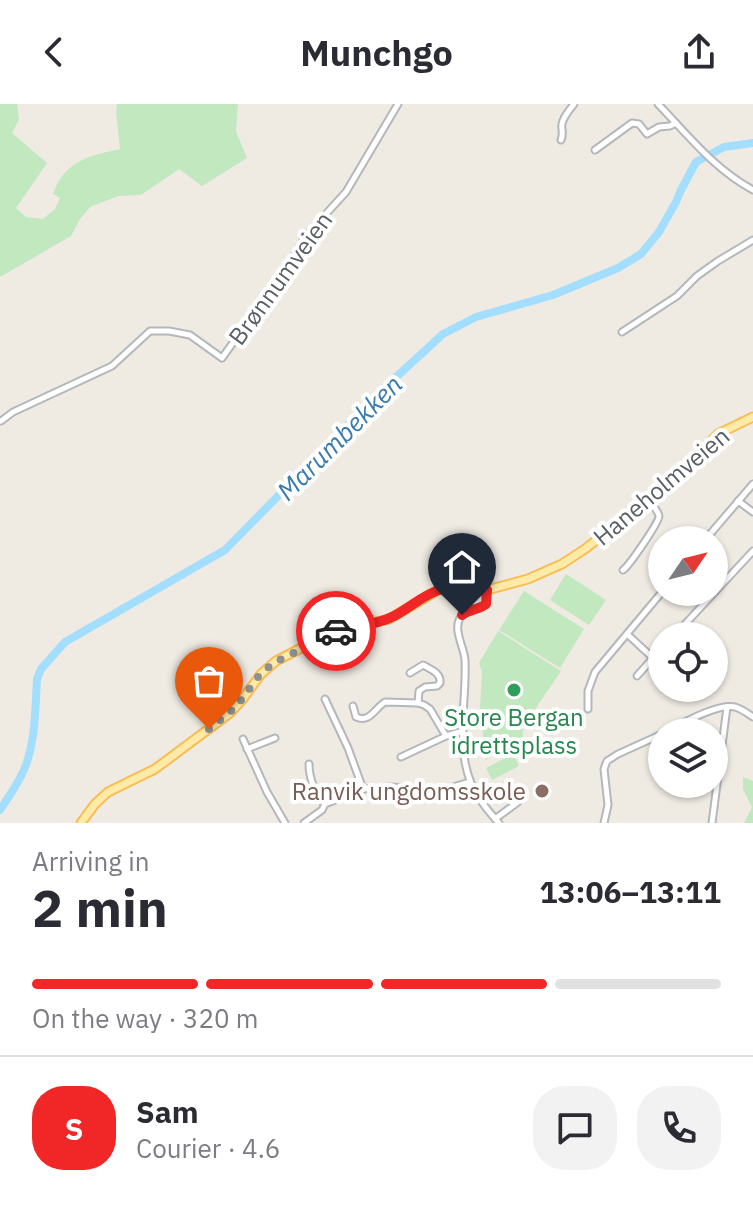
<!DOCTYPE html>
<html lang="en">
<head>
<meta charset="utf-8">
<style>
	:root { --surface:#fff; --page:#f2f2f3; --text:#2b2b33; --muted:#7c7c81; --line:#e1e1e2; --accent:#f12727 }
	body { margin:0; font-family:"IBM Plex Sans",sans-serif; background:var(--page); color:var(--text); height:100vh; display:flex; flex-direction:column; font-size:30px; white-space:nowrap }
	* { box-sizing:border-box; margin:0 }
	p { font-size:26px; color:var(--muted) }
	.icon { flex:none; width:44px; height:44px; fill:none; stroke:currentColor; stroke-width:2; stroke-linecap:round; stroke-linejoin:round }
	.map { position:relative; height:719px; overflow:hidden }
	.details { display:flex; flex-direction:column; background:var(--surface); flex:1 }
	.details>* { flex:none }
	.needle { width:52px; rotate:55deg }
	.controls { position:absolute; left:648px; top:422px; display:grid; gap:16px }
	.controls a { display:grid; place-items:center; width:80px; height:80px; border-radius:50%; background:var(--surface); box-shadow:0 2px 6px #0004; font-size:40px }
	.pin { position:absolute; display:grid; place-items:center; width:68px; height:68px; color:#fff; margin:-82px -34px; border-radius:50% 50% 50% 0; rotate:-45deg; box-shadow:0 0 8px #0007 }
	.pin .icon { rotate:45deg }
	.courier { position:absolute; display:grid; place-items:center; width:80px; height:80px; margin:-40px; border:6px solid #f12727; border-radius:50%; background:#fff; color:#222; box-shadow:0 2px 10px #0007 }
	.head em { font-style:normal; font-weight:700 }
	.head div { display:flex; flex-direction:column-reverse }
	.head { display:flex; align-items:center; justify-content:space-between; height:136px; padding:0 32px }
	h1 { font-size:52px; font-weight:700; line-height:60px }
	.bar { display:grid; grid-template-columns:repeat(4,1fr); gap:12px 8px; align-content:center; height:96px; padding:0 32px }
	.bar i { height:10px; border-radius:6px; background:var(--line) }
	.bar .active { background:var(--accent) }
	.bar p { grid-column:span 4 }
	.line { display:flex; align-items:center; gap:20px; padding:0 32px; border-top:2px solid var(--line) }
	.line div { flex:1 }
	.round { display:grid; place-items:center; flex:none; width:84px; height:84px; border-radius:32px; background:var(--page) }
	header { display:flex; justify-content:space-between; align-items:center; height:104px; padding:0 32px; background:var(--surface); font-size:36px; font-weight:700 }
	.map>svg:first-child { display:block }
</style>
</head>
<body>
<header><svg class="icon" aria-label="back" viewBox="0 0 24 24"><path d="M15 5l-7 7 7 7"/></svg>Munchgo<svg class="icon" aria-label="share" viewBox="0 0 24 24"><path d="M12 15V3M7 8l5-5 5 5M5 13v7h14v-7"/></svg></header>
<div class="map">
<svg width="753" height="719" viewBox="0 0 753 719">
	<rect width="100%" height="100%" fill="#efebe3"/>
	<!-- green -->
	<g fill="#c2e8bf">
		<path d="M0,0H17L19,15L12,29L47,59L16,104L26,113L43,115L55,105L60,94L53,90C65,56 89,52 120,45L116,8L117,0H238L236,27L247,54L202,82L179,65L141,91L118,92L90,103L80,115L71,132L0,173Z"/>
		<polygon points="566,470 606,496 589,521 550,496"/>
		<polygon points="524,487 584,525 560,564 499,526"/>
		<polygon points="498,527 561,567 531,611 522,609 523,633 486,656 480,604 482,568 479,559"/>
		<polygon points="513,650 519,662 492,676 486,664"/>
		<polygon points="743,673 753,677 753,719 744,719 752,703 743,685"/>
	</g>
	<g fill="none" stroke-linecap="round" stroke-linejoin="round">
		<!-- river -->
		<path stroke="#a3deff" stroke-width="8" d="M0,706C8,694 17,681 23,668C36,640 35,605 37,575L41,565L65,538L225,446L382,286L443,230L476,213L553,191L618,164L641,150L659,128L676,98L681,86L696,58L724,43L753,39"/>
		<!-- minor casing -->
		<g stroke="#b4b7bb" stroke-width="9">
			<g id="minor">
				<path d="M658,0C688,31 714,65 753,86"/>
				<path d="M561,36C564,29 561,26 562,20C563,13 570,5 574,0"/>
				<polyline points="595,46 632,19 639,20 647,30 659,23 670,22 676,19"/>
				<polyline points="622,228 677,192 697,172 718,157 753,136"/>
				<polyline points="1,317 13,308 112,262 150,227 169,227 190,231 222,254 286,165 305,133 346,88 398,0"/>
				<polyline points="738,397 753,408"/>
				<polyline points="705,436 753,380"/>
				<path d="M623,466C629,462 660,417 659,412C658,406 651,400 648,395"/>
				<path d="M487,486L486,500C478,506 466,504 460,514C453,526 464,543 465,556C467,596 455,640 471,679C477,694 488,707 499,719"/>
				<polyline points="627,530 653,554"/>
				<polyline points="674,532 753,447"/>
				<path d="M410,569L423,561C432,566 441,569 440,579L437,582L425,583L419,587L418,599"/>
				<polyline points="637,572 662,544"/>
				<polyline points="325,595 348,644 363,685"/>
				<path d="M353,602L356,613C370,619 374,605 385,598L418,599L424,601L430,605L446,632"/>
				<polyline points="588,605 588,587 595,568 662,488"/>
				<path d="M665,628C682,620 717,599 735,603C742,605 747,609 753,613"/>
				<polyline points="243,635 267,688 285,719"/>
				<polyline points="247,645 275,634"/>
				<polyline points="401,653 446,632 463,627"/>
				<path d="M309,660C309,674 315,690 325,700"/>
				<polyline points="495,715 518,698"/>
				<polyline points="304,719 322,706 325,700 363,685 393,683 436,688 470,678"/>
				<polyline points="604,719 608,701 604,665 607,657 618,650 662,630"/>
				<polyline points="712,719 727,603"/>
			</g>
		</g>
		<!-- major casing -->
		<g stroke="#f8bd53" stroke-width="11">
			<polyline id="major" points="81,719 95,700 108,688 155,665 230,609 242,596 261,570 276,557 334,527 389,515 438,486 453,484 473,488 487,486 528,475 562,460 585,445 675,374 718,330 753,313"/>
		</g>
		<!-- minor -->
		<use href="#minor" stroke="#fff" stroke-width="5"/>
		<!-- major -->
		<use href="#major" stroke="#ffeaa8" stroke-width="7"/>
	</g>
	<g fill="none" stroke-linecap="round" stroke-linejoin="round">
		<!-- done -->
		<polyline stroke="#8f9191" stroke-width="8" stroke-dasharray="0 14.4" points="209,625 236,603 258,573 272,560 336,527"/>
		<!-- route -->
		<path stroke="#f12727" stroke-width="10" d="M336,527C354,521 374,522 392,513C409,505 423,490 442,485C457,481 471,489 487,486L486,500C479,506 470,505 462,511"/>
	</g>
	<!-- markers -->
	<circle fill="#2e9e5b" stroke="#fff" stroke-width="3" cx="514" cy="586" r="8"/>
	<circle fill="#8d6e63" stroke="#fff" stroke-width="3" cx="542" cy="687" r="8"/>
	<g text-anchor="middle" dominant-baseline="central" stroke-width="8" stroke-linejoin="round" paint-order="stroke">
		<!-- street labels -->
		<g font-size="24" fill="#5b6065" stroke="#fff">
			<text transform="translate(280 174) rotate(-54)">Brønnumveien</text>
			<text transform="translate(661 382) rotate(-40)">Haneholmveien</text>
		</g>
		<!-- leisure labels -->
		<g font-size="24" fill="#27864d" stroke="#fff">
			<text x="514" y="613">Store Bergan<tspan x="514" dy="28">idrettsplass</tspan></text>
		</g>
		<!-- education labels -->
		<g font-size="24" fill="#785e54" stroke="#fff" text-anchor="end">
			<text x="526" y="687">Ranvik ungdomsskole</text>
		</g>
		<!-- water labels -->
		<g font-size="26" font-style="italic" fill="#397aad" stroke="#fff">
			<text transform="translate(339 333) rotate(-45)">Marumbekken</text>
		</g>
	</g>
</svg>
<div class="controls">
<a><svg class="needle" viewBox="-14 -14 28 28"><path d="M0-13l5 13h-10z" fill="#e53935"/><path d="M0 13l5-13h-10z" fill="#7c7c81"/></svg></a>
<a><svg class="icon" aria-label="locate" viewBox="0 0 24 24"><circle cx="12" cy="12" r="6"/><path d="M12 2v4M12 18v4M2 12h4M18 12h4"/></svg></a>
<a><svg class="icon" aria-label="layers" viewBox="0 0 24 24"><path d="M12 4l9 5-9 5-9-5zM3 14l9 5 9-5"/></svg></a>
</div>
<div class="pin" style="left:209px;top:625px;background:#ea580c"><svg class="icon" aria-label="bag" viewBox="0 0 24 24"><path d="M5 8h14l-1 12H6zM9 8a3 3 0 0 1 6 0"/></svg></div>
<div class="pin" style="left:462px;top:511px;background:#1f2937"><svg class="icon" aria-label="home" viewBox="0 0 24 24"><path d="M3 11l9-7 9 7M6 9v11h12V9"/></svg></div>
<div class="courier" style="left:336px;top:527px"><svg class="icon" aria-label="car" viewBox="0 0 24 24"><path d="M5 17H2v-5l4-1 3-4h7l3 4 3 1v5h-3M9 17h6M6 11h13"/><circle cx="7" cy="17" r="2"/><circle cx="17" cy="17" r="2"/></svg></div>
</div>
<section class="details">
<div class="head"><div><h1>2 min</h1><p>Arriving in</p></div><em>13:06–13:11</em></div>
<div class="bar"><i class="active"></i><i class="active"></i><i class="active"></i><i></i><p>On the way · 320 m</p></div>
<div class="line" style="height:144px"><b class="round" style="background:var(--accent);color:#fff">S</b><div><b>Sam</b><p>Courier · 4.6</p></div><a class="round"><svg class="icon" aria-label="chat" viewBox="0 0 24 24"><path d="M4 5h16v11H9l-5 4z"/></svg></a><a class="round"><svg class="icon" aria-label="phone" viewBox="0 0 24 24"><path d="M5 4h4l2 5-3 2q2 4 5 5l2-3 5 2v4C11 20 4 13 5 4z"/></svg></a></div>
</section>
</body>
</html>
